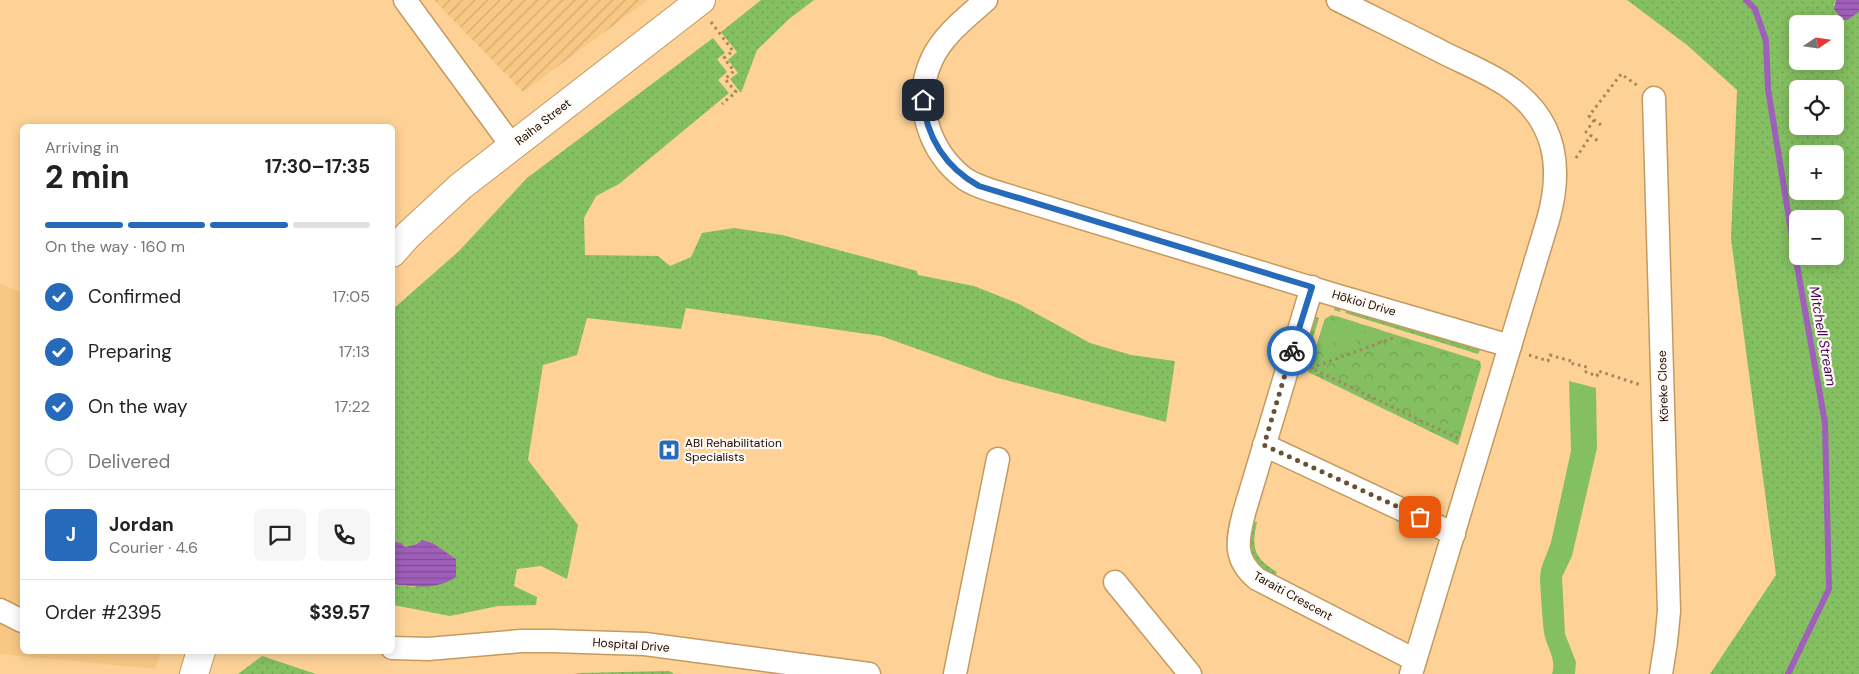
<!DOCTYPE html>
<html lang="en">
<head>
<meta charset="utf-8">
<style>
	:root { --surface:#fff; --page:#f6f6f6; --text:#222; --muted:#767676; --line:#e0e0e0; --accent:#266abb }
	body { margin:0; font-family:"DM Sans",sans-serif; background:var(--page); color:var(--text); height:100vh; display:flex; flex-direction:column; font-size:19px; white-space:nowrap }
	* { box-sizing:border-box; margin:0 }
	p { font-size:16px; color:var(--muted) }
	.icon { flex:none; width:28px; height:28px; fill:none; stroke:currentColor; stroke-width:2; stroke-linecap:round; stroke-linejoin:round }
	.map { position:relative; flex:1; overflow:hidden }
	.panel { position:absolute; left:20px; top:124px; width:375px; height:530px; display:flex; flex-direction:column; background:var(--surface); border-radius:8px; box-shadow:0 2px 12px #0003 }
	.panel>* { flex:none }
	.needle { width:32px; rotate:77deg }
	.controls { position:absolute; left:1789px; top:15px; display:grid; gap:10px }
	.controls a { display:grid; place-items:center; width:55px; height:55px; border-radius:8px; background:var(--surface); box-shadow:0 2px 12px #0003; font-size:25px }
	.pin { position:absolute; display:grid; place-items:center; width:42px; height:42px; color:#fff; margin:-21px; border-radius:10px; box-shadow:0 2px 8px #0006 }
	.courier { position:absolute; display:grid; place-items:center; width:50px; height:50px; margin:-25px; border:4px solid #266abb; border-radius:50%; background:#fff; color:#222; box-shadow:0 1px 6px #0007 }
	.overview em { font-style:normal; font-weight:700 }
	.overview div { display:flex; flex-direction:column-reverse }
	.overview { display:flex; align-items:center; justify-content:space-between; height:85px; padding:0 25px }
	h1 { font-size:32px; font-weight:700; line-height:38px }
	.bar { display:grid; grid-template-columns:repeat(4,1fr); gap:8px 5px; align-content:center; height:60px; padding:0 25px }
	.bar i { height:6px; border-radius:4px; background:var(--line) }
	.bar .active { background:var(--accent) }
	.bar p { grid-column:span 4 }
	.line { display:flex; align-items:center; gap:12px; padding:0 25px; border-top:1px solid var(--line) }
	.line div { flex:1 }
	.round { display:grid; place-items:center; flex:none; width:52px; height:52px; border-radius:8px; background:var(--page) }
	ol { padding:0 25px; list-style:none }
	li { display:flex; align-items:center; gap:15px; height:55px }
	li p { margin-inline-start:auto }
	li .icon { padding:5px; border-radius:50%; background:var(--accent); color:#fff; stroke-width:4 }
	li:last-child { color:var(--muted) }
	li i { width:28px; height:28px; border:2px solid var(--line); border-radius:50% }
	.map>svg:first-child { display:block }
</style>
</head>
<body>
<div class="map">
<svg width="1859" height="674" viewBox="0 0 1859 674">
	<defs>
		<pattern id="industrial-furrows" width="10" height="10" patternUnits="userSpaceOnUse" patternTransform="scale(1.25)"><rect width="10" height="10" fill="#f8c784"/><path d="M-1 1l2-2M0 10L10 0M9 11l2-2" fill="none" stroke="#d4aa70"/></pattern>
		<pattern id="grass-dots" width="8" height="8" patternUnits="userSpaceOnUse" patternTransform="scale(1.25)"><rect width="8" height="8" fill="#84bf62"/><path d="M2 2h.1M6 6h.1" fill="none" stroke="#71a353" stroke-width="1.8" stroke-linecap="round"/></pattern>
		<pattern id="park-crowns" width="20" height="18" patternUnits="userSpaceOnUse" patternTransform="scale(1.25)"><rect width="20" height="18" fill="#84bf62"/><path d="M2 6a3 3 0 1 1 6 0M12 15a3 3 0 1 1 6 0" fill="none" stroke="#71a353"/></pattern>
		<pattern id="water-rules" width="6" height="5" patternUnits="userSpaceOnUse" patternTransform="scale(1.25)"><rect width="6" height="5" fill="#9f5fba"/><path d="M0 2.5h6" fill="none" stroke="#814d95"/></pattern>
	</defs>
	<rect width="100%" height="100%" fill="#fed296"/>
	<!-- built -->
	<polygon fill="#f8c784" points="0,283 22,293 22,651 162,651 155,669 0,654"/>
	<!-- industrial -->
	<polygon fill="url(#industrial-furrows)" points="434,0 648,0 523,92"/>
	<!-- grass -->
	<g fill="url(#grass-dots)" fill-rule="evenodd">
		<polygon points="761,0 814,0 789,19 757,50 741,93 730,79 738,73 728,60 737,52 721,32"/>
		<path d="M1627,0H1836L1834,5L1848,20L1859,12V674H1710L1776,575L1731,239L1737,90L1687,45ZM1798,24H1835V61H1798ZM1798,89H1835V126H1798ZM1798,154H1835V191H1798ZM1798,219H1835V256H1798Z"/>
		<polygon points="713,38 725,53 717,59 727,72 718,80 729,93 619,184 596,196 584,218 585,255 658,256 670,266 691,257 702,233 734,228 782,235 917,271 918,275 974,286 1019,304 1090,343 1131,355 1175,361 1166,422 998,378 881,336 686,308 681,329 587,318 577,355 543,365 528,460 578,525 567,579 541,566 517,569 514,586 537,597 536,605 498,606 450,616 393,605 393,584 413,587 456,577 456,559 433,543 422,540 417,544 405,547 401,543 393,541 392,310 459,251 527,178"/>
		<polygon points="1336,304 1481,348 1478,354 1345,313 1346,310 1341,308 1340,312 1334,310"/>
		<polygon points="1313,316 1319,318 1304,368 1298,366"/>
		<path d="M1251,521L1257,522C1251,548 1254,558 1277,572L1274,577L1257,565L1248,546Z"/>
		<polygon points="262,656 316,674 238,674"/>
		<polygon points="669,671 674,674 575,674 580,673"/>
	</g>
	<!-- park -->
	<polygon fill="url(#park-crowns)" points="1332,315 1480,361 1481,367 1458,445 1308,372 1325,319"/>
	<!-- garden -->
	<g fill="#84bf62">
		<polygon points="1332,315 1325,337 1334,340 1333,346 1328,345 1327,351 1316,347 1325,319"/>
		<polygon points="1336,316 1358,323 1355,334 1358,335 1356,341 1357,341 1355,349 1329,358 1331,352 1338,353 1341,337 1331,333"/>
		<polygon points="1364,325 1381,330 1386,337 1362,346 1366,332 1362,330"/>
		<path d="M1569,381L1596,388L1597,448L1572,556L1562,577L1565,634L1576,662L1575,674H1552C1557,659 1547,648 1544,633C1542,615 1541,597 1540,579C1540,564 1549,552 1552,538L1571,451Z"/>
	</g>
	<!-- water -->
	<g fill="url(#water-rules)">
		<polygon points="1836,0 1859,0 1859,12 1848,20 1842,20 1834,9"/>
		<path d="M422,540L433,543L456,559V577C438,590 413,587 393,584V541L401,543L405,547L417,544Z"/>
	</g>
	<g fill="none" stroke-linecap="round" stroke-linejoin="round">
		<!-- stream -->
		<polyline stroke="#9f5fba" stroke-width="6" points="1746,0 1755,9 1766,41 1768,89 1793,243 1825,423 1829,589 1788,674"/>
		<!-- minor casing -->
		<g stroke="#c49a5f" stroke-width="25">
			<g id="minor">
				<polyline points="405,0 512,146"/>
				<path d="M986,0C967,17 943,35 932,59C912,101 929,152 965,179C974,185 984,188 993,191L1335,295L1510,346"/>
				<path d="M1338,0C1374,18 1409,35 1444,53C1466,64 1489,73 1509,87C1556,120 1563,167 1548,220L1411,674"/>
				<polyline points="1654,98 1669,611 1666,642 1661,674"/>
				<path d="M1312,287L1244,513C1237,540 1233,559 1257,579L1415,660"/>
				<polyline points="1264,445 1454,534"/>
				<polyline points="1115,582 1190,674"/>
				<polyline points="0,610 22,621"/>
				<polyline points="392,648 428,649 521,641 552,641 645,644 869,674"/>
				<polyline points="955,674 998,459"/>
			</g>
		</g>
		<!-- major casing -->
		<g stroke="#c49a5f" stroke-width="30">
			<g id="major">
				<polyline points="392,253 408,235 461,186 701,0"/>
				<polyline points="194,674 201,651"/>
			</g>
		</g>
		<!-- path -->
		<g stroke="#a5855c" stroke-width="3" stroke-dasharray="2.5 4" stroke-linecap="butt">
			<polyline points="711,22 733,51 724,58 734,71 725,79 736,92 722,104"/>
			<polyline points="1594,120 1586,132 1598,141"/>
			<polyline points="1601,125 1589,116 1621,74 1638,86"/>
			<polyline points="1576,158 1591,135"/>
			<polyline points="1529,355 1548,361 1550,355 1553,356 1571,361 1570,363 1587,367 1586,372 1597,376 1598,371 1641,385"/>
			<polyline points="1309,367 1459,439"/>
			<polyline points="1311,368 1396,337"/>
		</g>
		<!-- minor -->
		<use href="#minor" stroke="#fff" stroke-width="22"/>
		<!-- major -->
		<use href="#major" stroke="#fff" stroke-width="28"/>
	</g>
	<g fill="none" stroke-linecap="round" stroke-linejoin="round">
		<!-- done -->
		<polyline stroke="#695034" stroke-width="5" stroke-dasharray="0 9" points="1292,351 1264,445 1420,517"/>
		<!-- route -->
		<path stroke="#266abb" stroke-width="6" d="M923,100C926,137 946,168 979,186L1312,287L1292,351"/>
	</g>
	<!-- icons -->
	<defs>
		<g id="hospital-square" transform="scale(1.125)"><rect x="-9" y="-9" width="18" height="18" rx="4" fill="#266abb" stroke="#fffaf5"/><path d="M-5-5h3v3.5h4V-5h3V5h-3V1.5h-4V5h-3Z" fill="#fff"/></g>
	</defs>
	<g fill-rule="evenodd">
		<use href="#hospital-square" x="669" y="450"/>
	</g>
	<g text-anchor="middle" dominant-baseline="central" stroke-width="4.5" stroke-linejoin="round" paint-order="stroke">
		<!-- street labels -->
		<g font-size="12" fill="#190a00" stroke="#fffaf5">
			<text transform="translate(543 122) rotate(-38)">Raiha Street</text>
			<text transform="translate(1364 303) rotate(16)">Hōkioi Drive</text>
			<text transform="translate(1663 386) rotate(-92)">Kōreke Close</text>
			<text transform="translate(1293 596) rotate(29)">Taraiti Crescent</text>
			<text transform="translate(631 645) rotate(4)">Hospital Drive</text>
		</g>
		<!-- poi labels -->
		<g font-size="12" fill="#190a00" stroke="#fffaf5" text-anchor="start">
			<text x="685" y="443">ABI Rehabilitation<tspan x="685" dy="14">Specialists</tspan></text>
		</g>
		<!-- water labels -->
		<g font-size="14" font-style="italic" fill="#4c0b62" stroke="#fffaf5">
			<text transform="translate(1823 336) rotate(80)">Mitchell Stream</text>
		</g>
	</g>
</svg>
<div class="controls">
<a><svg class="needle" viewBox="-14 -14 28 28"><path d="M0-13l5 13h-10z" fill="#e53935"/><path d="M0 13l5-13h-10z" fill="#767676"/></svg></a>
<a><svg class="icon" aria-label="locate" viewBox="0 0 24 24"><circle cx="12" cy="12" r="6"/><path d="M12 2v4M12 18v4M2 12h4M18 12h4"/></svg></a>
<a>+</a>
<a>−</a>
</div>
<div class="pin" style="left:1420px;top:517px;background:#ea580c"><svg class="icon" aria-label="bag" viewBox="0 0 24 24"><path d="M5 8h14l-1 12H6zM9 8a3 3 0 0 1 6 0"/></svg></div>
<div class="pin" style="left:923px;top:100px;background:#1f2937"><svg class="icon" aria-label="home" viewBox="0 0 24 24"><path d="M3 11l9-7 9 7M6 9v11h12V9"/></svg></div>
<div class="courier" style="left:1292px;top:351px"><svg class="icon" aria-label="bike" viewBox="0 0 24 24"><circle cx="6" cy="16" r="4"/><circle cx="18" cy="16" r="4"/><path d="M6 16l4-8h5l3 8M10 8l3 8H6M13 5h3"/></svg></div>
<section class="panel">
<div class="overview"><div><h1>2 min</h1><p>Arriving in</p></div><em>17:30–17:35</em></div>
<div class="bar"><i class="active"></i><i class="active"></i><i class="active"></i><i></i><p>On the way · 160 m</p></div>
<ol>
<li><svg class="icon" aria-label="check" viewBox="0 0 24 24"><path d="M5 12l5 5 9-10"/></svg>Confirmed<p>17:05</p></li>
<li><svg class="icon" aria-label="check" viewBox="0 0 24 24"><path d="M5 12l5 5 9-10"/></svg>Preparing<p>17:13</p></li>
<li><svg class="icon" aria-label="check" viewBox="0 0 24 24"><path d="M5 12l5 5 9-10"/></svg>On the way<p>17:22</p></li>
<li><i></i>Delivered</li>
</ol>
<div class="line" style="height:90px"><b class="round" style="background:var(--accent);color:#fff">J</b><div><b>Jordan</b><p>Courier · 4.6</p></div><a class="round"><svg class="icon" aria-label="chat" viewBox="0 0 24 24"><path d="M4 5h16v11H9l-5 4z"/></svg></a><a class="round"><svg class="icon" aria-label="phone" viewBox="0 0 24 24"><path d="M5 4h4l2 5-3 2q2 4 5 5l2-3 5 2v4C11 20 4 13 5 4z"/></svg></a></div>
<div class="line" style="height:65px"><div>Order #2395</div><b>$39.57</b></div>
</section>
</div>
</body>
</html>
